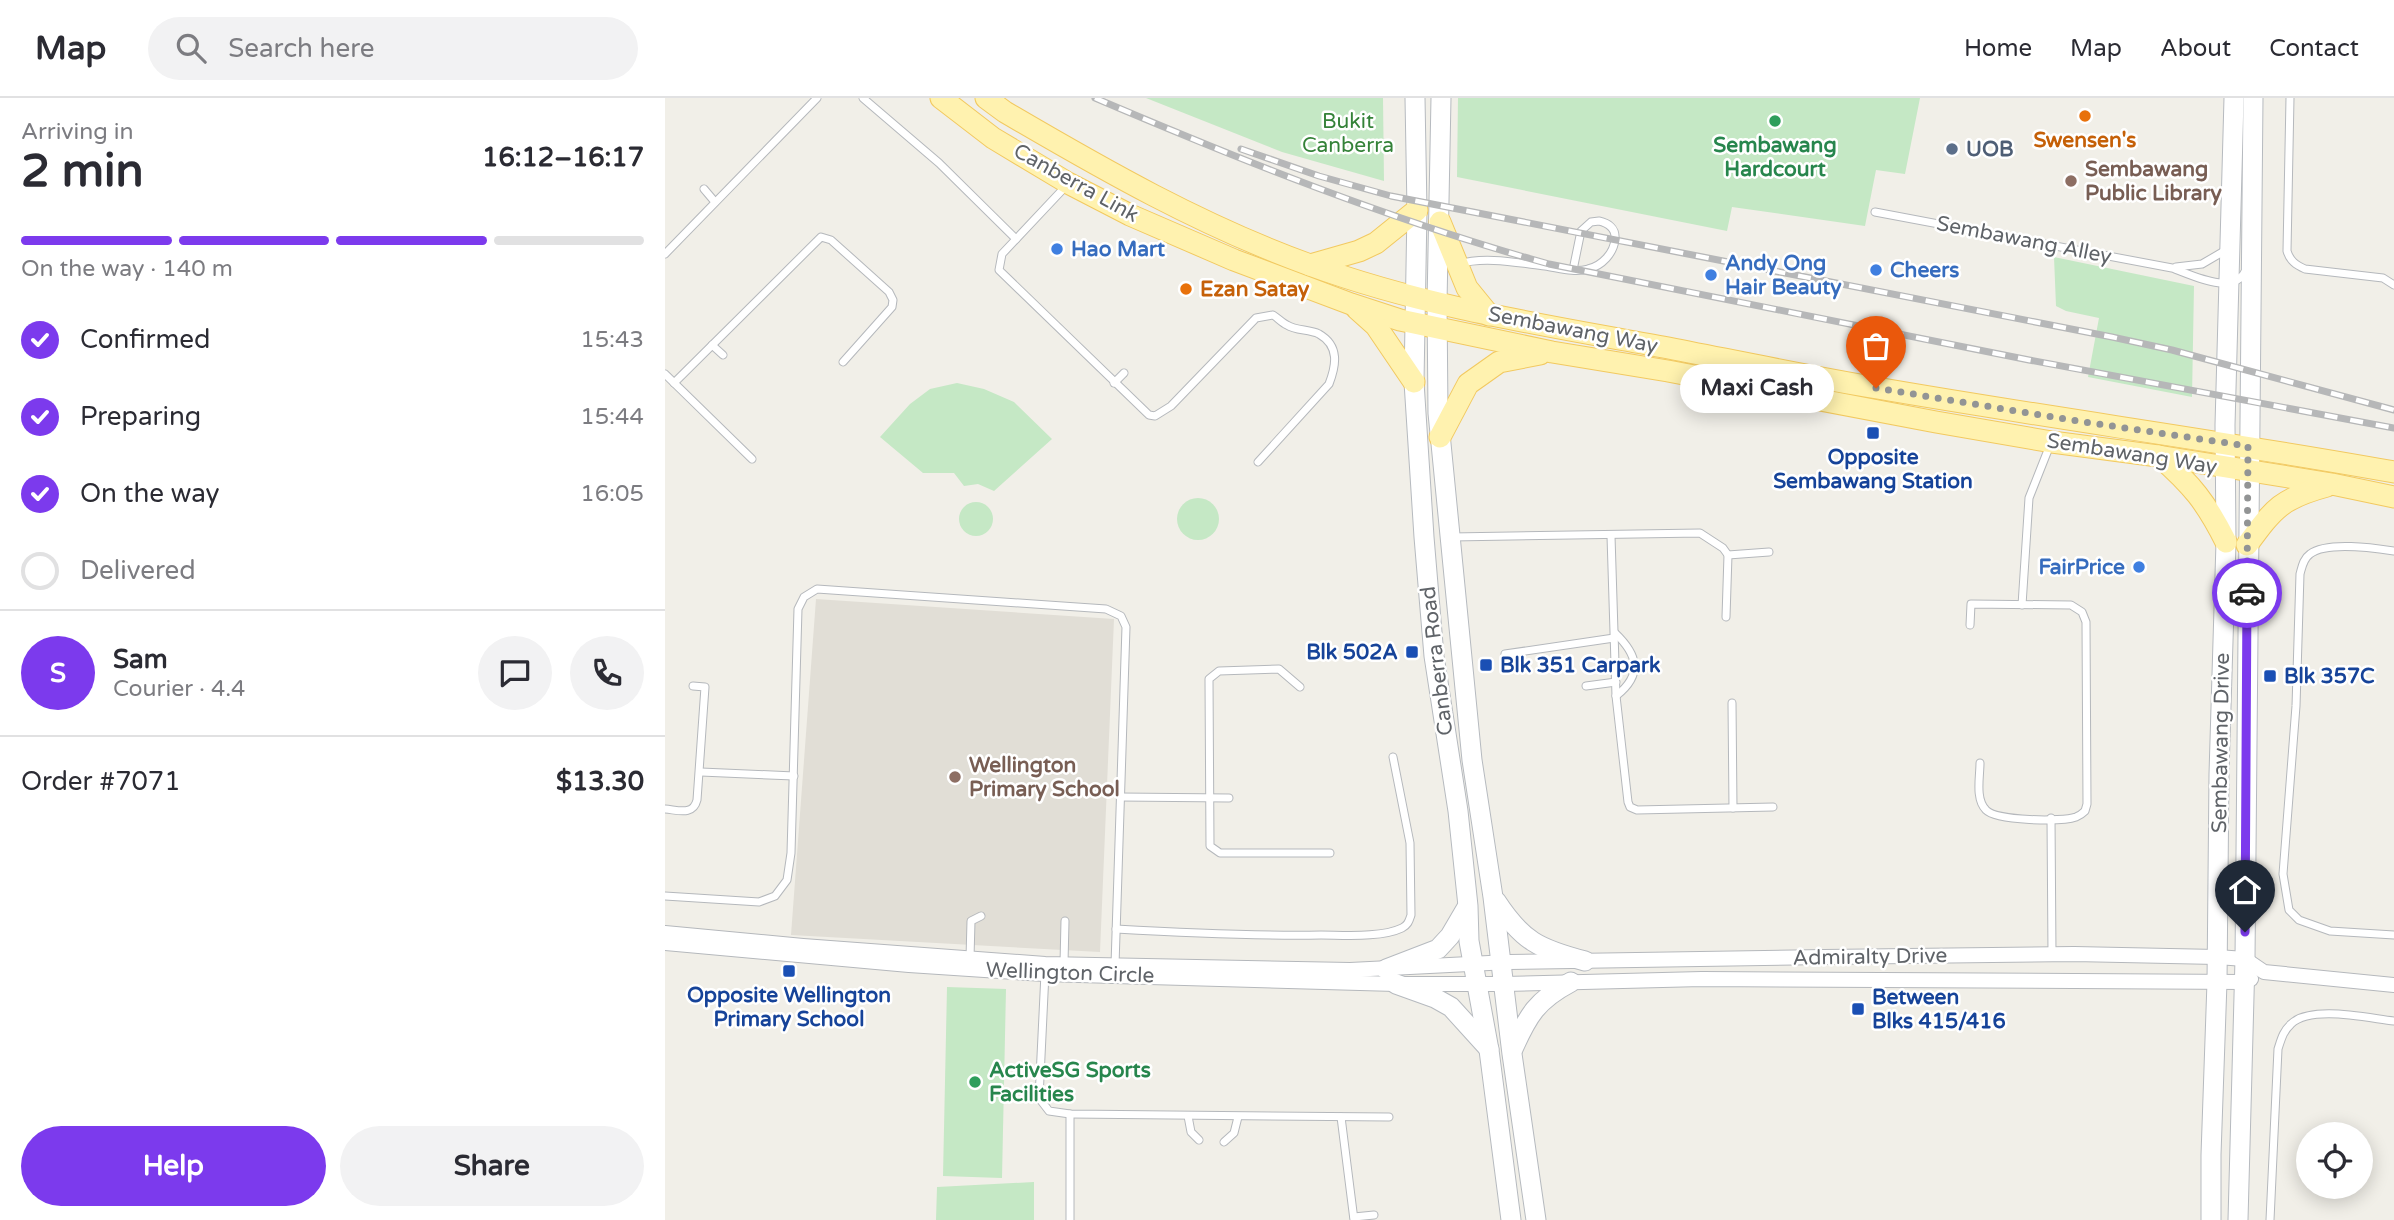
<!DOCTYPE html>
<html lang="en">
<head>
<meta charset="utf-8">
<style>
	:root { --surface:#fff; --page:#f2f2f3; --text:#2b2b33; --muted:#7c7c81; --line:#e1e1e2; --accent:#7c3aed }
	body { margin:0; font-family:"Varela Round",sans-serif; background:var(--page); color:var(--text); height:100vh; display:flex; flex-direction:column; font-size:26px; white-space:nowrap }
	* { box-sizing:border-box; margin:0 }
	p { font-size:23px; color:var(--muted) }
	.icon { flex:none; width:38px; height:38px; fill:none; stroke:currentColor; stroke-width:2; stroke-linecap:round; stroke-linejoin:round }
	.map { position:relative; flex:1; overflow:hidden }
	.drawer { display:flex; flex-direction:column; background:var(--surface); width:665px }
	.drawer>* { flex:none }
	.buttons { position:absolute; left:1631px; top:1024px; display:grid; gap:14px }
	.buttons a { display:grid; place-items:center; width:77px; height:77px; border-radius:50%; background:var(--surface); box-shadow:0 4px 18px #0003; font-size:35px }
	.pin { position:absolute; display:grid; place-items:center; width:60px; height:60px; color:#fff; margin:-72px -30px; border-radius:50% 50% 50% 0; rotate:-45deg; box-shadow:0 0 7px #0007 }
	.pin .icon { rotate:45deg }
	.courier { position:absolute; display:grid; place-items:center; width:70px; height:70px; margin:-35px; border:5px solid #7c3aed; border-radius:50%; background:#fff; color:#222; box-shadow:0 2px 9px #0007 }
	.bubble { position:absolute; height:49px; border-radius:24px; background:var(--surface); box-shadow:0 4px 18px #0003; font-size:23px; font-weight:700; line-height:49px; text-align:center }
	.headline em { font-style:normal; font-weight:700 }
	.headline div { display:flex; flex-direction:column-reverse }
	.headline { display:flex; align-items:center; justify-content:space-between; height:119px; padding:0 21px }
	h1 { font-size:46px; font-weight:700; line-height:52px }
	.bar { display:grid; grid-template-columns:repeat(4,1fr); gap:10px 7px; align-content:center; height:84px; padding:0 21px }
	.bar i { height:9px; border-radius:5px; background:var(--line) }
	.bar .current { background:var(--accent) }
	.bar p { grid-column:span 4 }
	.line { display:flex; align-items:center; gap:18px; padding:0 21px; border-top:2px solid var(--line) }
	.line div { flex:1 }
	.round { display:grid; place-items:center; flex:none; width:74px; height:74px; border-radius:37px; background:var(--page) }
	ol { padding:0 21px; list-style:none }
	li { display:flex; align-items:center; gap:21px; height:77px }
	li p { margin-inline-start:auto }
	li .icon { padding:7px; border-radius:50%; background:var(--accent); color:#fff; stroke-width:4 }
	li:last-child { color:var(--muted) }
	li i { width:38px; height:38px; border:4px solid var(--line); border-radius:50% }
	.cta { display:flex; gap:14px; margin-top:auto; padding:14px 21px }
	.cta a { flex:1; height:80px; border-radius:42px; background:var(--accent); color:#fff; font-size:28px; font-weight:700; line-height:80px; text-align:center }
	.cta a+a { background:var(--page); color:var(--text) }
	header { display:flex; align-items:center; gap:42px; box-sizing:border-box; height:98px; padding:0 35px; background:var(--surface); border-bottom:2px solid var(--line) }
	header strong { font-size:33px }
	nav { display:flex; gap:38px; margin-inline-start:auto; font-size:24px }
	.search { width:490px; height:63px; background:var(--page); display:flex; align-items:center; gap:18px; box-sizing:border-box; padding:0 24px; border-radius:38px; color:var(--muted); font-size:26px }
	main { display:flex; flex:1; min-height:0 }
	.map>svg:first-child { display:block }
</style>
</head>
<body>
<header>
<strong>Map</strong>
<div class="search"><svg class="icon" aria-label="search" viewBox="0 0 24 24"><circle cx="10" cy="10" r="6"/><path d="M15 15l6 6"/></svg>Search here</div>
<nav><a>Home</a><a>Map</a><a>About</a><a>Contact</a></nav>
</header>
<main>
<section class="drawer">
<div class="headline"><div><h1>2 min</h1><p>Arriving in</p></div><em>16:12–16:17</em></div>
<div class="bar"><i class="current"></i><i class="current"></i><i class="current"></i><i></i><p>On the way · 140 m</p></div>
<ol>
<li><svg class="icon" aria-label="check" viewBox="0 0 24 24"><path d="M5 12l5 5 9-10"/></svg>Confirmed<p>15:43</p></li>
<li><svg class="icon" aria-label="check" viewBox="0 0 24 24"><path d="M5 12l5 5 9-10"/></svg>Preparing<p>15:44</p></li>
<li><svg class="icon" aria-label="check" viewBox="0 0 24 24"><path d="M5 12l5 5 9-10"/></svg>On the way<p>16:05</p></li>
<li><i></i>Delivered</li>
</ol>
<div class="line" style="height:126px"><b class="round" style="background:var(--accent);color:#fff">S</b><div><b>Sam</b><p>Courier · 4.4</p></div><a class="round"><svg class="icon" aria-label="chat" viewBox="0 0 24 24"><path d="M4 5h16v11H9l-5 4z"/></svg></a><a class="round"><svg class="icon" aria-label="phone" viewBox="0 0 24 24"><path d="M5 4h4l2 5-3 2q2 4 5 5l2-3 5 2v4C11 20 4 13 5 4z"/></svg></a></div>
<div class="line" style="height:91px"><div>Order #7071</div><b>$13.30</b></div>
<div class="cta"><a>Help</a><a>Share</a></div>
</section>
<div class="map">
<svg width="1729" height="1122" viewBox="0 0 1729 1122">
	<rect width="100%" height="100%" fill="#f1efe8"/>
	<!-- education -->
	<polygon fill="#e1ded6" points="151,501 449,521 435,854 126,837"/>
	<!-- green -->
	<g fill="#c5e8c5">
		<polygon points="481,0 718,0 719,83 617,54"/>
		<polygon points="793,0 1255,0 1240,76 1211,72 1200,128 1067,109 1062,133 792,79"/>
		<polygon points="1389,159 1529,188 1527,299 1423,279 1434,220 1401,213 1391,208"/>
		<polygon points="292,285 319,291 349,304 387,341 329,393 313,386 299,388 289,375 258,375 215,339 245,306 265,291"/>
		<circle cx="533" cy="421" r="21"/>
		<circle cx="311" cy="421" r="17"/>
		<polygon points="282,889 341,891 337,1080 278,1078"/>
		<polygon points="369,1084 369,1122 271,1122 272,1089"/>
	</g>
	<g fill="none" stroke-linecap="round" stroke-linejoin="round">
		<!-- service casing -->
		<g stroke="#b5b8bc" stroke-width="9">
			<g id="service">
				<polyline points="198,0 274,65 351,141"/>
				<path d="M1625,0L1622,153C1625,163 1631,167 1640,171L1718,180L1729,187"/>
				<path d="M401,88L337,156L334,172L484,317L490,318L506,308L591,220L608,217C613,220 617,225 622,227C631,233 644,231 654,236C675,248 671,268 664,286L593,364"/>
				<polyline points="39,91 50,104"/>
				<path d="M1210,114L1507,170C1527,177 1569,199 1581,172"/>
				<polyline points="0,156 152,0"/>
				<path d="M794,166C819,158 854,165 880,168C894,170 909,175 923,171C937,168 949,155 950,141C951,130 943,125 934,123L926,124L916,133L908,172"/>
				<polyline points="1511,169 1537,166 1561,152"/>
				<polyline points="47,247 58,257"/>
				<polyline points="0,276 87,361"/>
				<polyline points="9,285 156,139 166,142 224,194 228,202 227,209 178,264"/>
				<polyline points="449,285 459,275"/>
				<polyline points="946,438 951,598 963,704 965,709 972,712 1108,709"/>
				<polyline points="787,439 1035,435 1058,450 1063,457 1061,519"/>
				<path d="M1729,453C1709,450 1662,443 1645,456C1638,461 1637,469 1635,476L1631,608L1618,776L1624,812L1634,822L1665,833L1729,837"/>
				<polyline points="1063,457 1104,454"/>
				<polyline points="1357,507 1364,400 1385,347"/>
				<path d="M1305,527L1306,506L1406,507L1417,514L1421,524L1422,706L1420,713C1417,716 1416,717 1411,719C1397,724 1331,723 1321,712C1310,701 1315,679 1315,665"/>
				<path d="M950,535C972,556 979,576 951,598"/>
				<polyline points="840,556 949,540"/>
				<polyline points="921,588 951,584"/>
				<polyline points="635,589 614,571 554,573 544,581 545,748 555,755 665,755"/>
				<polyline points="1067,605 1068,710"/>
				<polyline points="36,674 129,678"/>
				<polyline points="455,699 564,700"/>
				<path d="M0,711C13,712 28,718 32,702L40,589L28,588"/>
				<polyline points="1386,720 1387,856"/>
				<polyline points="0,798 94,804 110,798 122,782 126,755 133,511 139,499 152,491 441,511 456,518 461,529 450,867"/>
				<path d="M451,831C520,835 588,838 656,837C679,837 716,840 737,830C743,827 744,823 746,817L745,745L728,659"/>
				<polyline points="305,860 306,823 316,818"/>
				<polyline points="399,865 400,823"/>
				<polyline points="380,875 374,1000 384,1013 405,1016 724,1019"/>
				<polyline points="523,1018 526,1034 534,1042"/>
				<polyline points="676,1019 689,1122"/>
				<polyline points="559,1044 569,1035 573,1019"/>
				<polyline points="689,1119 709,1117"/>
				<polyline points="405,1122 405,1016"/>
				<path d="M1605,1122L1613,951C1616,942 1618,933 1626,926C1646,907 1702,920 1729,923"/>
			</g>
		</g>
		<!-- minor casing -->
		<g stroke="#b5b8bc" stroke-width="16">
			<g id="minor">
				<polyline points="0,835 138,848 380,866 685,872 844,864 1159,859 1409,856 1552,859 1580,861 1599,874 1729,887"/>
				<polyline points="0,845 244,867 379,876 731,886 839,886 1037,881 1579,884 1586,881"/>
			</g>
		</g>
		<!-- secondary casing -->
		<g stroke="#b6babf" stroke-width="21">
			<g id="secondary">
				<polyline points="750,0 752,112 749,284 759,439 769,558 793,713 803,808 804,843 824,952 846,1122"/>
				<polyline points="776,0 772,205 773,315 807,662 828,799 847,956 871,1122"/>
				<path d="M831,803C857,843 874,851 920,863"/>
				<polyline points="721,871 773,851 785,838 802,809"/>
				<polyline points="731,886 770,900 786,909 824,951"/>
				<path d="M848,951C863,917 872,902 906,884"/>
				<polyline points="1546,1122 1546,1057 1552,884 1554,676 1561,444 1560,327 1569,0"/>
				<polyline points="1573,1122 1580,861 1588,0"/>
			</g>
		</g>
		<!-- primary casing -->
		<g stroke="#f2c960" stroke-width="23">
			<g id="primary">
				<polyline points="276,0 328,40 403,85 465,117 569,162 686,206 735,222 887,254 1003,273 1271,324 1387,344 1493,358 1667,386 1729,399"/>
				<path d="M321,0L340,14C439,72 537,128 645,167C759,209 879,227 998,249C1070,263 1141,278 1212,290C1384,320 1557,343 1729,374"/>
				<polyline points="775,124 802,190 824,217"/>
				<polyline points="645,167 694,153 711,145 752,112"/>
				<polyline points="692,211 711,228 749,284"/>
				<polyline points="775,339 803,286 834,264 875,256"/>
				<path d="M1494,358C1527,387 1541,404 1561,444"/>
				<path d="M1582,447C1609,410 1617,400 1662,388"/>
			</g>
		</g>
		<!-- service -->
		<use href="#service" stroke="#fff" stroke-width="7"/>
		<!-- minor -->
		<use href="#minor" stroke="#fff" stroke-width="14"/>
		<!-- secondary -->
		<use href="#secondary" stroke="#fff" stroke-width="19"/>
		<!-- primary -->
		<use href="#primary" stroke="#fff2af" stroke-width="21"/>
		<!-- rail casing -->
		<g stroke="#b6b7b8" stroke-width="7">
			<g id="rail">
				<path d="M430,0C578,63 728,123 884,166L1364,262L1729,330"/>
				<polyline points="576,51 654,78 726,98 1447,239 1507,252 1729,312"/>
			</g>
		</g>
		<!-- rail -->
		<use href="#rail" stroke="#fff" stroke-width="4.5" stroke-dasharray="13" stroke-linecap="butt"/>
	</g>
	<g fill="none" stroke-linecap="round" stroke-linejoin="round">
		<!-- done -->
		<polyline stroke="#929495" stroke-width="7" stroke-dasharray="0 12.6" points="1211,290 1406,322 1583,348 1582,495"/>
		<!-- route -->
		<polyline stroke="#7c3aed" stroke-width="9" points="1580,834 1582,495"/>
	</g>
	<!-- markers -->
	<g fill="#e8710a" stroke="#fff" stroke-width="2.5">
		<circle cx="1420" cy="18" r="7"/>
		<circle cx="521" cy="191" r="7"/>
	</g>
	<g fill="#2e9e5b" stroke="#fff" stroke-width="2.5">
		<circle cx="1110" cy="23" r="7"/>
		<circle cx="310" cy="984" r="7"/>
	</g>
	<circle fill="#5c6f8a" stroke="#fff" stroke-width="2.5" cx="1287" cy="51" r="7"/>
	<g fill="#8d6e63" stroke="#fff" stroke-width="2.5">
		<circle cx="1406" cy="83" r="7"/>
		<circle cx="290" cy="679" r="7"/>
	</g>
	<g fill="#3f7fe0" stroke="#fff" stroke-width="2.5">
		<circle cx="392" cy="151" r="7"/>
		<circle cx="1211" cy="172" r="7"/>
		<circle cx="1046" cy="177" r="7"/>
		<circle cx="1474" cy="469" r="7"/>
	</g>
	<g fill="#1a4fb4" stroke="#fff" stroke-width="2.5">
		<rect x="1201" y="328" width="14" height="14" rx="3.5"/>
		<rect x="740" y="547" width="14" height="14" rx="3.5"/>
		<rect x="814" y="560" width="14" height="14" rx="3.5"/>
		<rect x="1598" y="571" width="14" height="14" rx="3.5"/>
		<rect x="117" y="866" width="14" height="14" rx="3.5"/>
		<rect x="1186" y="904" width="14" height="14" rx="3.5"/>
	</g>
	<g text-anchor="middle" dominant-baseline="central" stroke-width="5" stroke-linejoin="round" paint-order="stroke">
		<!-- park labels -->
		<g font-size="21" fill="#348238" stroke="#fff">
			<text x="683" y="23">Bukit<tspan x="683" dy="24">Canberra</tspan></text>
		</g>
		<!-- food labels -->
		<g font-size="21" font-weight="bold" fill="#c56008" stroke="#fff">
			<text x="1420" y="42">Swensen's</text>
			<text x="535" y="191" text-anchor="start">Ezan Satay</text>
		</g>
		<!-- leisure labels -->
		<g font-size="21" font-weight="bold" fill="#27864d" stroke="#fff">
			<text x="1110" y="47">Sembawang<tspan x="1110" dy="24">Hardcourt</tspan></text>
			<text x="324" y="972" text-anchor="start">ActiveSG Sports<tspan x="324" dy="24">Facilities</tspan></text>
		</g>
		<!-- service labels -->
		<g font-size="21" font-weight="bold" fill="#4e5e75" stroke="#fff" text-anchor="start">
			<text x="1301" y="51">UOB</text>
		</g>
		<!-- education labels -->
		<g font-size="21" font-weight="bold" fill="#785e54" stroke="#fff" text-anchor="start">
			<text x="1420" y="71">Sembawang<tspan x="1420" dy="24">Public Library</tspan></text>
			<text x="304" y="667">Wellington<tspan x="304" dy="24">Primary School</tspan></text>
		</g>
		<!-- street labels -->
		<g font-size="21" fill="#5f6368" stroke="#fff">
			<text transform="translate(411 85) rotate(29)">Canberra Link</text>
			<text transform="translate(1359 142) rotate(11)">Sembawang Alley</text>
			<text transform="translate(908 232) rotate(11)">Sembawang Way</text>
			<text transform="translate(1467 356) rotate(9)">Sembawang Way</text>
			<text transform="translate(772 563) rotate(-97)">Canberra Road</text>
			<text transform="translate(1556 645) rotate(-89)">Sembawang Drive</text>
			<text transform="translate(1205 859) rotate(-1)">Admiralty Drive</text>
			<text transform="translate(405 875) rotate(2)">Wellington Circle</text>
		</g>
		<!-- shop labels -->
		<g font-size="21" font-weight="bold" fill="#366cbe" stroke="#fff" text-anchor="start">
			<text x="406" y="151">Hao Mart</text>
			<text x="1060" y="165">Andy Ong<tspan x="1060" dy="24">Hair Beauty</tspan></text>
			<text x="1225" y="172">Cheers</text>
			<text x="1460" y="469" text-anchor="end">FairPrice</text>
		</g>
		<!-- transit labels -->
		<g font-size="21" font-weight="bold" fill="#164399" stroke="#fff" text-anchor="start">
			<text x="1208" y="359" text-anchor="middle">Opposite<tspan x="1208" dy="24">Sembawang Station</tspan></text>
			<text x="733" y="554" text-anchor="end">Blk 502A</text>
			<text x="835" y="567">Blk 351 Carpark</text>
			<text x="1619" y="578">Blk 357C</text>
			<text x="124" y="897" text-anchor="middle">Opposite Wellington<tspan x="124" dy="24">Primary School</tspan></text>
			<text x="1207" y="899">Between<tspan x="1207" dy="24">Blks 415/416</tspan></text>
		</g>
	</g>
</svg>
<div class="buttons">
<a><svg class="icon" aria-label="locate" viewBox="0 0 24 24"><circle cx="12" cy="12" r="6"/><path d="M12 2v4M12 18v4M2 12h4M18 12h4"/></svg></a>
</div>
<div class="pin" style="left:1211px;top:290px;background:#ea580c"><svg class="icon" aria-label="bag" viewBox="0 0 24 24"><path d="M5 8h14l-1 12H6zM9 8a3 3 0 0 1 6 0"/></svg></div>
<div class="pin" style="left:1580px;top:834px;background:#1f2937"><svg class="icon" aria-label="home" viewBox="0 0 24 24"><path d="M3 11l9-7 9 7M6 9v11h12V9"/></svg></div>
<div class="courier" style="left:1582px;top:495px"><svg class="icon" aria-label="car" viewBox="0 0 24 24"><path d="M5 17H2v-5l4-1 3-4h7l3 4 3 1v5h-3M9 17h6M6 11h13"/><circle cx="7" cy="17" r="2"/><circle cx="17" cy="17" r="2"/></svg></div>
<div class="bubble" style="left:1015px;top:266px;width:154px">Maxi Cash</div>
</div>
</main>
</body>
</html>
